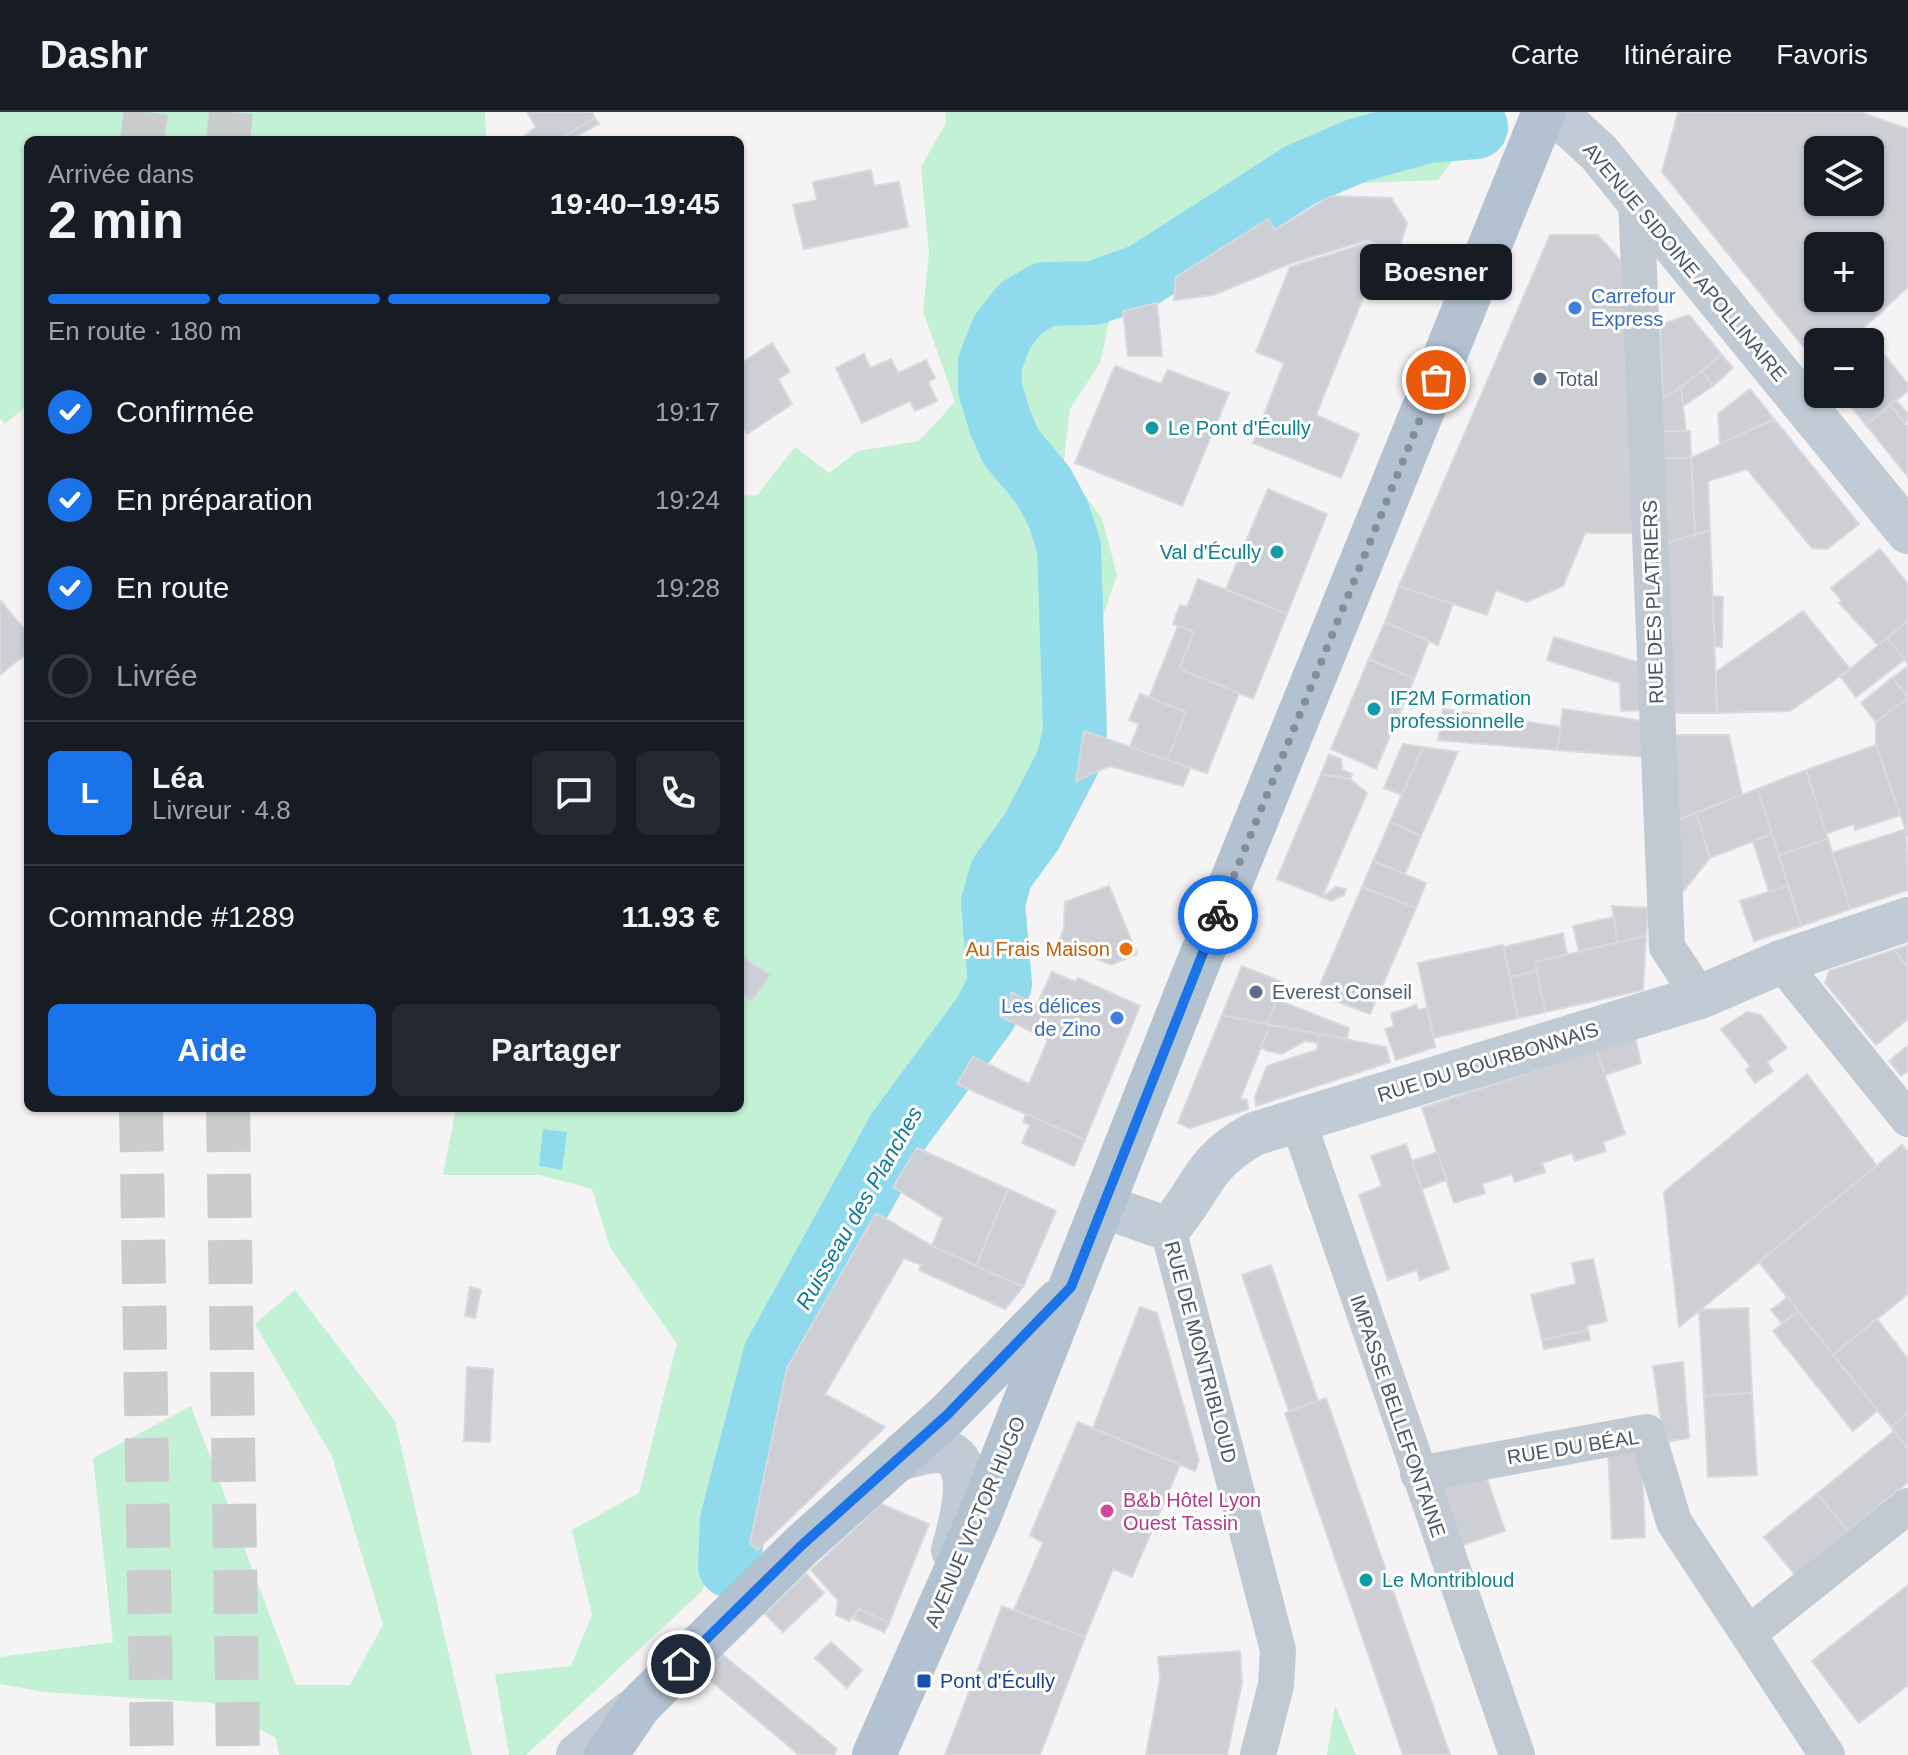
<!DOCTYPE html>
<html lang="fr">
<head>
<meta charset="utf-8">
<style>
	:root { --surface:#171b24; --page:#242831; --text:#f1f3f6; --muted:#9ea1a6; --line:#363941; --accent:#1a73e8 }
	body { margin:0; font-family:Helvetica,sans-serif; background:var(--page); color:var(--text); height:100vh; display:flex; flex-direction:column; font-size:30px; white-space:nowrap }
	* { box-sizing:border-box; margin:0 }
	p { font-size:26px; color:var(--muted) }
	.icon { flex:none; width:44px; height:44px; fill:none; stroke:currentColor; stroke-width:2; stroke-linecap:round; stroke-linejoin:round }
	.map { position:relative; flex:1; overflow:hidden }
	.drawer { position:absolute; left:24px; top:24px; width:720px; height:976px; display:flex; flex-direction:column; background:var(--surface); border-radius:12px; box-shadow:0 2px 6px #0004 }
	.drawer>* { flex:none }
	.fabs { position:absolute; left:1804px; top:24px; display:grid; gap:16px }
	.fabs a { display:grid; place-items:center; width:80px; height:80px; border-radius:12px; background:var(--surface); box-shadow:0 2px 6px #0004; font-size:40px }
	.pin { position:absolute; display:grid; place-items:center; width:68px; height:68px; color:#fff; margin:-34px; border:4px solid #fff; border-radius:50%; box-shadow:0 2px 8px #0007 }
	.courier { position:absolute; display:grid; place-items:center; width:80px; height:80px; margin:-40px; border:6px solid #1a73e8; border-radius:50%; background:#fff; color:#222; box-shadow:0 2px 10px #0007 }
	.bubble { position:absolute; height:56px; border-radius:12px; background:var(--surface); box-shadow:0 2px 6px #0004; font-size:26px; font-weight:700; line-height:56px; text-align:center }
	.head em { font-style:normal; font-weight:700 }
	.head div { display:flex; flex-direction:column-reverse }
	.head { display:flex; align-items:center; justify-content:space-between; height:136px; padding:0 24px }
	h1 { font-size:52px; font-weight:700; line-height:60px }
	.bar { display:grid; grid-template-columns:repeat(4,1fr); gap:12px 8px; align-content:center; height:96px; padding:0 24px }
	.bar i { height:10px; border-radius:6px; background:var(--line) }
	.bar .on { background:var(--accent) }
	.bar p { grid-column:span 4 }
	.line { display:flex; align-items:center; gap:20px; padding:0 24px; border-top:2px solid var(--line) }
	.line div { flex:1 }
	.round { display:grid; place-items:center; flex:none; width:84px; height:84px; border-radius:12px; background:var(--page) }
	ol { padding:0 24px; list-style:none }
	li { display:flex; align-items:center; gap:24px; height:88px }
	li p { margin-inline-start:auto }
	li .icon { padding:8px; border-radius:50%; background:var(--accent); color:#fff; stroke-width:4 }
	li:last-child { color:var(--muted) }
	li i { width:44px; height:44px; border:4px solid var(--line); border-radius:50% }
	.button { display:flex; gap:16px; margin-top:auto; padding:16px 24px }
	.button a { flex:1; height:92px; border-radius:12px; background:var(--accent); color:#fff; font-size:32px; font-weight:700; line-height:92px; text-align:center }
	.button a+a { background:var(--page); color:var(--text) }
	header { display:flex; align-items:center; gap:48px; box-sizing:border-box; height:112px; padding:0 40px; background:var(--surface); border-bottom:2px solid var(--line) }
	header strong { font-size:38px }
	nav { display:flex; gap:44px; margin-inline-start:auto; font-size:28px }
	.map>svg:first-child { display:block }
</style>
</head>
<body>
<header>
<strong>Dashr</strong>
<nav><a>Carte</a><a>Itinéraire</a><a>Favoris</a></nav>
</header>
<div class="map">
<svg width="1908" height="1643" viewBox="0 0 1908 1643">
	<rect width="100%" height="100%" fill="#f5f3f3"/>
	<!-- green -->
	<g fill="#c3f1d5">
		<polygon points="0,0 485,0 486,28 28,28 28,293 5,312 0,306"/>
		<polygon points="945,0 1456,0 1459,40 1438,68 1363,71 1280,90 1112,196 1100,251 1070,297 1063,356 1102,406 1117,463 1092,536 1052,606 1037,677 976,776 982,848 972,894 928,963 871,1033 746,1250 703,1478 526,1643 509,1643 495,1562 571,1554 592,1503 572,1418 639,1381 677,1232 610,1135 592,1077 539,1063 443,1063 456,996 740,996 740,384 757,383 795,335 829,361 858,339 919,329 955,290 923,199 929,141 921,55 946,11"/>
		<polygon points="295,1178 395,1309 472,1643 279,1643 276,1626 212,1591 44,1580 0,1572 0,1545 113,1530 93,1346 191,1294 296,1573 350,1573 383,1513 332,1344 255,1212"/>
		<polygon points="1335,1593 1356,1643 1327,1643"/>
	</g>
	<!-- water -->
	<polygon fill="#90daee" points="543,1017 567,1020 562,1058 539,1054"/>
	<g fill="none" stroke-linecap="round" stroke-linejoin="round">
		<!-- river -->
		<polyline stroke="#90daee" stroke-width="64" points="730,1454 732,1408 775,1243 899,1018 985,902 1000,872 993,791 1001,762 1032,719 1068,650 1075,619 1069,435 1058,401 1043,373 1011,335 1000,310 990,277 990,251 1002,220 1021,196 1045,182 1094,181 1144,163 1300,63 1358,38 1428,19 1476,15"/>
	</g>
	<!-- building -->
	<g fill="#cdcfd5" stroke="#d7d9de" stroke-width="2" fill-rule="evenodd">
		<polygon points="527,0 592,0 595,6 558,28 519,28 536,15"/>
		<path d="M1678,0H1860L1908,17V175L1848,230H1818V253L1662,60ZM1818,38H1870V90H1818ZM1818,134H1870V186H1818Z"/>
		<polygon points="595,6 599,12 569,28 566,23"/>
		<polygon points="871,58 874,74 899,70 908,115 804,137 793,93 817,88 813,70"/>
		<polygon points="1331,84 1391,86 1407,111 1398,140 1367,128 1289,152 1213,183 1174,188 1176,165 1268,107 1275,118"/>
		<polygon points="1550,123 1598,123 1621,149 1633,421 1585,421 1563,474 1527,490 1496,478 1487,503 1399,474"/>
		<polygon points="1367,131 1382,139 1316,303 1359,322 1341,366 1253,331 1284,251 1256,240 1290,155"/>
		<polygon points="1157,191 1162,244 1128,244 1123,199"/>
		<polygon points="1689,203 1722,243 1663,288 1660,213"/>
		<polygon points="1863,217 1908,272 1908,279 1866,313 1841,282 1870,282 1870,230 1848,230"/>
		<polygon points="772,231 790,260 778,267 792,292 747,322 740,311 740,273 743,271 740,252"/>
		<polygon points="864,242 870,256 891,247 898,261 926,248 935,266 928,270 937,289 915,299 910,289 862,311 836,256"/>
		<polygon points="1722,243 1733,256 1713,274 1702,259"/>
		<polygon points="1115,254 1161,272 1168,258 1229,281 1182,394 1075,351"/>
		<polygon points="1702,259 1713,274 1683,294 1681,276"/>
		<polygon points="1681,276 1686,320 1658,319 1657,289"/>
		<polygon points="1750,277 1774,307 1720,332 1718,302"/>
		<polygon points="1896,288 1908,302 1906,312 1890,293"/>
		<polygon points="1890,293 1908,315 1908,365 1866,313"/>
		<polygon points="1774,307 1859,412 1827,437 1812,436 1747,357 1708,369 1710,418 1695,423 1691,346"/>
		<polygon points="1658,319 1690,319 1691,346 1659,346"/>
		<polygon points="1659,346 1691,346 1695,423 1663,432"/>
		<polygon points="1268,377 1327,402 1287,502 1226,477"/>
		<polygon points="1710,418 1717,601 1670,601 1663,432"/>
		<polygon points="1880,437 1908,472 1908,509 1878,533 1839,491 1842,489 1831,476"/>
		<polygon points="1198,467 1287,502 1253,587 1179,557 1194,520 1173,512 1180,493 1187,495"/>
		<polygon points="1399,474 1453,492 1438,533 1385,510"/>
		<polygon points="1713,484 1723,485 1722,535 1715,534"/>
		<polygon points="0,488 28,522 28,540 0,563"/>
		<polygon points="1803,499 1850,557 1790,599 1717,601 1716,560"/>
		<polygon points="1908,509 1908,552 1887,526"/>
		<polygon points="1385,510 1429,529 1414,567 1369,547"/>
		<polygon points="1178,514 1194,520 1179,557 1239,581 1207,661 1167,648 1186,600 1149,586"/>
		<polygon points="1554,525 1641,551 1643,598 1621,599 1620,571 1547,548"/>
		<polygon points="1887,526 1905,547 1856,585 1841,565"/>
		<polygon points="1369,547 1414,567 1376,657 1331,637"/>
		<polygon points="1908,554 1908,585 1892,566"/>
		<polygon points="1892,566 1908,586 1876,610 1861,591"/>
		<polygon points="1140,582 1186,600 1167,648 1130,635 1139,612 1129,608"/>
		<polygon points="1908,586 1908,724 1876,633 1876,610"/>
		<polygon points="1443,597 1561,615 1557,638 1438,628"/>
		<polygon points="1563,597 1644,609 1645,645 1557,638"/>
		<polygon points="1084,619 1190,656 1183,674 1109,654 1076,669"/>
		<polygon points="1676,623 1729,623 1742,683 1674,709"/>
		<polygon points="1403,632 1423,635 1402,683 1384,676"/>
		<polygon points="1876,633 1900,703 1855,718 1854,712 1826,722 1806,658"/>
		<polygon points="1423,635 1458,640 1421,724 1390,710"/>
		<polygon points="1329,643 1341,647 1342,658 1352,662 1350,667 1321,662"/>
		<polygon points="1806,658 1828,727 1779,743 1757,677"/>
		<polygon points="1321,662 1350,667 1367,681 1322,785 1277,767"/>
		<polygon points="1757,677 1772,722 1710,746 1696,701"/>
		<polygon points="1696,701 1710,746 1677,787 1674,709"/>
		<polygon points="1390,710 1421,724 1405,762 1373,749"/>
		<polygon points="1906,717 1908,778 1850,797 1832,741"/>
		<polygon points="1772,722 1788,774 1769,780 1753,729"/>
		<polygon points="1828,727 1850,797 1801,814 1779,743"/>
		<polygon points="1373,749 1426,771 1416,796 1362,775"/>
		<polygon points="1109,774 1137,842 1111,853 1059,830 1064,816 1065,790"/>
		<polygon points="1788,774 1801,814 1754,829 1740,789"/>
		<polygon points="1336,775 1346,777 1344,783 1331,789 1322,785"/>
		<polygon points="1362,775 1416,796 1370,902 1316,882"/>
		<polygon points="1612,794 1648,796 1646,824 1617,831"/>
		<polygon points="1614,805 1617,831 1579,839 1573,814"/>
		<polygon points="1563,821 1567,842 1535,850 1537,859 1510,865 1504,835"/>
		<polygon points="1646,824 1643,878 1545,900 1535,850"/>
		<polygon points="1503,833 1518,906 1434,926 1418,851"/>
		<polygon points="1908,833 1908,855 1894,838"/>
		<polygon points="1894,838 1908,855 1908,907 1876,933 1825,871 1829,859"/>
		<polygon points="740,843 770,863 752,889 740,880"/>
		<polygon points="1242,854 1284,871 1267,912 1222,903"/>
		<polygon points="1537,859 1545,900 1518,906 1510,865"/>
		<polygon points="1052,860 1076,870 1078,866 1140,894 1085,1028 957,972 973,945 1029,972 1048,928 1000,904 1011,887 1011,880 1037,893"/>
		<polygon points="1277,888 1349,916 1347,927 1267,912"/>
		<polygon points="1416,893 1418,898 1427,896 1435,935 1396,948 1385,917 1394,914 1391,902"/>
		<polygon points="1747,900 1761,903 1787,936 1767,950 1773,959 1755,971 1746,958 1750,954 1721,917"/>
		<polygon points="1222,903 1270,913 1240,987 1247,988 1248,997 1190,1016 1178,1011"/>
		<polygon points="1270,913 1319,922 1318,931 1305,929 1282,942 1268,939 1261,935"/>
		<polygon points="1319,922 1386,935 1390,950 1256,994 1255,985 1267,954 1317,938"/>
		<polygon points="1635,924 1641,951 1605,963 1596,938"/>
		<polygon points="1908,934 1908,959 1901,964 1889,949"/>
		<polygon points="1596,938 1625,1022 1603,1030 1606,1039 1575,1049 1572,1041 1542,1051 1545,1060 1515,1070 1512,1062 1482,1072 1485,1081 1454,1091 1422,996"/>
		<polygon points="1807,962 1877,1054 1679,1215 1664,1080"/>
		<polygon points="1026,1002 1085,1028 1074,1054 1022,1031 1030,1013 1023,1010"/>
		<polygon points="1406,1032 1449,1157 1420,1168 1417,1158 1388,1168 1359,1083 1382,1074 1371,1044"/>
		<polygon points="1902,1033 1908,1040 1908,1182 1833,1243 1759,1150"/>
		<polygon points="917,1036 1008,1077 976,1154 932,1134 943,1106 893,1075"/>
		<polygon points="1437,1040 1447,1068 1422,1077 1412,1049"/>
		<polygon points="1008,1077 1056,1099 1023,1175 976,1154"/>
		<polygon points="876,1101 932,1134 1023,1175 1005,1197 919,1158 921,1153 904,1146 825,1282 885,1315 757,1438 750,1431 787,1256"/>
		<polygon points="1593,1147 1607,1209 1587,1214 1588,1218 1542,1228 1531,1183 1576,1172 1572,1151"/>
		<polygon points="1271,1153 1318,1289 1289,1299 1242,1163"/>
		<polygon points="470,1175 481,1178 475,1206 465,1204"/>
		<polygon points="1788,1185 1798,1199 1782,1212 1771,1198"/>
		<polygon points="1140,1195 1157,1201 1199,1349 1195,1359 1093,1316"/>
		<polygon points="1748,1196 1752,1281 1704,1284 1699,1198"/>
		<polygon points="1798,1199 1878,1298 1853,1319 1773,1219"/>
		<polygon points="1877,1207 1908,1247 1908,1301 1891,1315 1833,1243"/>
		<polygon points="1588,1218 1590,1228 1544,1237 1542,1228"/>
		<polygon points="1683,1250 1689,1326 1664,1330 1653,1254"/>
		<polygon points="467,1255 493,1257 490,1330 464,1329"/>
		<polygon points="1752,1281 1757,1363 1708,1365 1704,1284"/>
		<polygon points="1326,1286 1450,1643 1403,1643 1285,1301"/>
		<polygon points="1908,1301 1908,1337 1891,1315"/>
		<polygon points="1078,1310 1180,1353 1132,1465 1113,1457 1085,1525 1014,1498 1043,1431 1030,1423"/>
		<polygon points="1894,1319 1908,1337 1908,1370 1848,1419 1817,1382"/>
		<polygon points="1631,1333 1642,1353 1645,1425 1612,1427 1608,1337"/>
		<polygon points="1485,1361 1505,1419 1451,1437 1432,1371"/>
		<polygon points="1817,1382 1848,1419 1795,1463 1764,1425"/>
		<polygon points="881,1392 929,1412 889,1511 859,1497 849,1509 836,1503 838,1488 811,1458"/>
		<polygon points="806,1462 824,1481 783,1520 765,1502"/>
		<polygon points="1908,1473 1908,1573 1859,1611 1812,1549"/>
		<polygon points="1002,1494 1085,1525 1040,1643 945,1643"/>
		<polygon points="859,1497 889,1511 884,1520 854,1507"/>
		<polygon points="831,1530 862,1558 847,1576 815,1546"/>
		<polygon points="1240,1539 1242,1571 1227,1643 1146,1643 1160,1567 1158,1545"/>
		<polygon points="723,1543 837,1637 834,1643 799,1643 703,1562"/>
	</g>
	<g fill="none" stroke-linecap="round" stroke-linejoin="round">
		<!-- highway-tunnel -->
		<g stroke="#caccce" stroke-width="44" stroke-dasharray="44 22" stroke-linecap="butt">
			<polyline points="142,28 146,0"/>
			<polyline points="228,28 231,0"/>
			<polyline points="141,996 152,1643"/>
			<polyline points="228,996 238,1643"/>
		</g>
		<!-- street -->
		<g stroke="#c1cad2" stroke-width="36">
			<polyline points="1636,86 1667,835 1700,885"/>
			<polyline points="1781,850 1908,1007"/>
			<polyline points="1298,1009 1517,1643"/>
			<polyline points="1168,1117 1278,1538 1276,1573 1258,1643"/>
			<polyline points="1418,1362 1647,1320 1674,1410 1748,1522"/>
			<polyline points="1827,1643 1748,1522 1908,1394"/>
		</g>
		<!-- secondary -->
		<g stroke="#c1cbd6" stroke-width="44">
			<polyline points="1545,0 1573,17 1599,41 1908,420"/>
			<path d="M1103,1094L1168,1117C1204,1076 1200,1052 1254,1022L1700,885L1781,850L1908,807"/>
			<path d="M901,1346C913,1344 927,1338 939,1339C982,1342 960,1414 953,1438"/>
			<polyline points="578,1643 631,1600"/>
		</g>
		<!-- primary -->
		<g stroke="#b3c2d1" stroke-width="44">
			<polyline points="606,1643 640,1593 802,1433 947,1303 1058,1189"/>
			<polyline points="874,1643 980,1403 1191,869 1544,0"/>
		</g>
	</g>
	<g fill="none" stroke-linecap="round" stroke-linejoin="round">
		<!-- done -->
		<polyline stroke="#868d94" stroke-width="8" stroke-dasharray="0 14.4" points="1218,803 1436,268"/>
		<!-- route -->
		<polyline stroke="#1a73e8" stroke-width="10" points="681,1552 802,1433 947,1303 1071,1175 1218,803"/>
	</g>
	<!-- markers -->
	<g fill="#3f7fe0" stroke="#fff" stroke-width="3">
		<circle cx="1575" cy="196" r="8"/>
		<circle cx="1117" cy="906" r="8"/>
	</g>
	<g fill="#5c6f8a" stroke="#fff" stroke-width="3">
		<circle cx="1540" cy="267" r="8"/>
		<circle cx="1256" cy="880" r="8"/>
	</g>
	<g fill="#0f9aa8" stroke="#fff" stroke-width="3">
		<circle cx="1152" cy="316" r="8"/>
		<circle cx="1277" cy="440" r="8"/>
		<circle cx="1374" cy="597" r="8"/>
		<circle cx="1366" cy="1468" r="8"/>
	</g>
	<circle fill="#e8710a" stroke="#fff" stroke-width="3" cx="1126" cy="837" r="8"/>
	<circle fill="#d1479c" stroke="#fff" stroke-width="3" cx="1107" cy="1399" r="8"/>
	<rect fill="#1a4fb4" stroke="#fff" stroke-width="3" x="916" y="1561" width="16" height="16" rx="4"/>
	<g text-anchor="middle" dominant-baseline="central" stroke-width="6" stroke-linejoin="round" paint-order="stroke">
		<!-- street labels -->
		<g font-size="20" fill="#4a5661" stroke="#fff">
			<text transform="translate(1685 150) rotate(50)">AVENUE SIDOINE APOLLINAIRE</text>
			<text transform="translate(1653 490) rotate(-92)">RUE DES PLATRIERS</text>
			<text transform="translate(1488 950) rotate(-17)">RUE DU BOURBONNAIS</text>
			<text transform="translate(1201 1240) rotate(75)">RUE DE MONTRIBLOUD</text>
			<text transform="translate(1398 1304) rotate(71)">IMPASSE BELLEFONTAINE</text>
			<text transform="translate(1573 1335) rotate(-9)">RUE DU BÉAL</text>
			<text transform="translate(975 1410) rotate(-67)">AVENUE VICTOR HUGO</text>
		</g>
		<!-- shop labels -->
		<g font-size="20" fill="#366cbe" stroke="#fff" text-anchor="start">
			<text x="1591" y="184">Carrefour<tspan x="1591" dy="23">Express</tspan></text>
			<text x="1101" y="894" text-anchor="end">Les délices<tspan x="1101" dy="23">de Zino</tspan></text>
		</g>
		<!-- service labels -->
		<g font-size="20" fill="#4e5e75" stroke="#fff" text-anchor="start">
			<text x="1556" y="267">Total</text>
			<text x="1272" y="880">Everest Conseil</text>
		</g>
		<!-- culture labels -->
		<g font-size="20" fill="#0d838f" stroke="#fff" text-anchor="start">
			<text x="1168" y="316">Le Pont d'Écully</text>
			<text x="1261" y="440" text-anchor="end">Val d'Écully</text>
			<text x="1390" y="586">IF2M Formation<tspan x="1390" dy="23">professionnelle</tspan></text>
			<text x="1382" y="1468">Le Montribloud</text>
		</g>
		<!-- food labels -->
		<g font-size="20" fill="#c56008" stroke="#fff" text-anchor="end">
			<text x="1110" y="837">Au Frais Maison</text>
		</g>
		<!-- hotel labels -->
		<g font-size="20" fill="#b23c85" stroke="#fff" text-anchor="start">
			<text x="1123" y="1388">B&amp;b Hôtel Lyon<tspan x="1123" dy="23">Ouest Tassin</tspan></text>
		</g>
		<!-- transit labels -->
		<g font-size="20" fill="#164399" stroke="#fff" text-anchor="start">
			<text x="940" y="1569">Pont d'Écully</text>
		</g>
		<!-- water labels -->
		<g font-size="22" font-style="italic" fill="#0c7c9b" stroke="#fff">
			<text transform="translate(859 1096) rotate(-60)">Ruisseau des Planches</text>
		</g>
	</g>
</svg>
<div class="fabs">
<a><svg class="icon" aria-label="layers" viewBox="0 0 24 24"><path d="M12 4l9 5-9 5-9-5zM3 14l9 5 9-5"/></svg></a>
<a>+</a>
<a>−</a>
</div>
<div class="pin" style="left:1436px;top:268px;background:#ea580c"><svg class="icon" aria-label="bag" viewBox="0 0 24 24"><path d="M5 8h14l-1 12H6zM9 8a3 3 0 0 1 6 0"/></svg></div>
<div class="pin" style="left:681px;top:1552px;background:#1f2937"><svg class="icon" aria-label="home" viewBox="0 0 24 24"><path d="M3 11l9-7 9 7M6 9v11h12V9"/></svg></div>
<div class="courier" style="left:1218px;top:803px"><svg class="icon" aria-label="bike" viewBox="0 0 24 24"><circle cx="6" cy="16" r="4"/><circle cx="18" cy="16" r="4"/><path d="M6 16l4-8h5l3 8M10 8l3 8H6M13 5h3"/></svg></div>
<div class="bubble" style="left:1360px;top:132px;width:152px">Boesner</div>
<section class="drawer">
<div class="head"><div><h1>2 min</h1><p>Arrivée dans</p></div><em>19:40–19:45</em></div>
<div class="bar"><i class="on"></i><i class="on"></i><i class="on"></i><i></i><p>En route · 180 m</p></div>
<ol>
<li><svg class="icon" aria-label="check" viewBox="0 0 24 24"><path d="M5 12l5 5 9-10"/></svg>Confirmée<p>19:17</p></li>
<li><svg class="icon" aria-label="check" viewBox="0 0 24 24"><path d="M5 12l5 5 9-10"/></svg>En préparation<p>19:24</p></li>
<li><svg class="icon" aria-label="check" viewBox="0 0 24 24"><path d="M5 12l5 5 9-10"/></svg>En route<p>19:28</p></li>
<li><i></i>Livrée</li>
</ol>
<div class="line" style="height:144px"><b class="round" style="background:var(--accent);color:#fff">L</b><div><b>Léa</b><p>Livreur · 4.8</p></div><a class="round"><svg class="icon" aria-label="chat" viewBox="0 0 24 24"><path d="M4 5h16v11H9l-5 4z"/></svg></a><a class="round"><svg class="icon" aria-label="phone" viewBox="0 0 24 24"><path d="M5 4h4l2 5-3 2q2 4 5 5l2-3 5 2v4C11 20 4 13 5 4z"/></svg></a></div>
<div class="line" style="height:104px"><div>Commande #1289</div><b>11.93 €</b></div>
<div class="button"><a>Aide</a><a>Partager</a></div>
</section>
</div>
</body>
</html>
